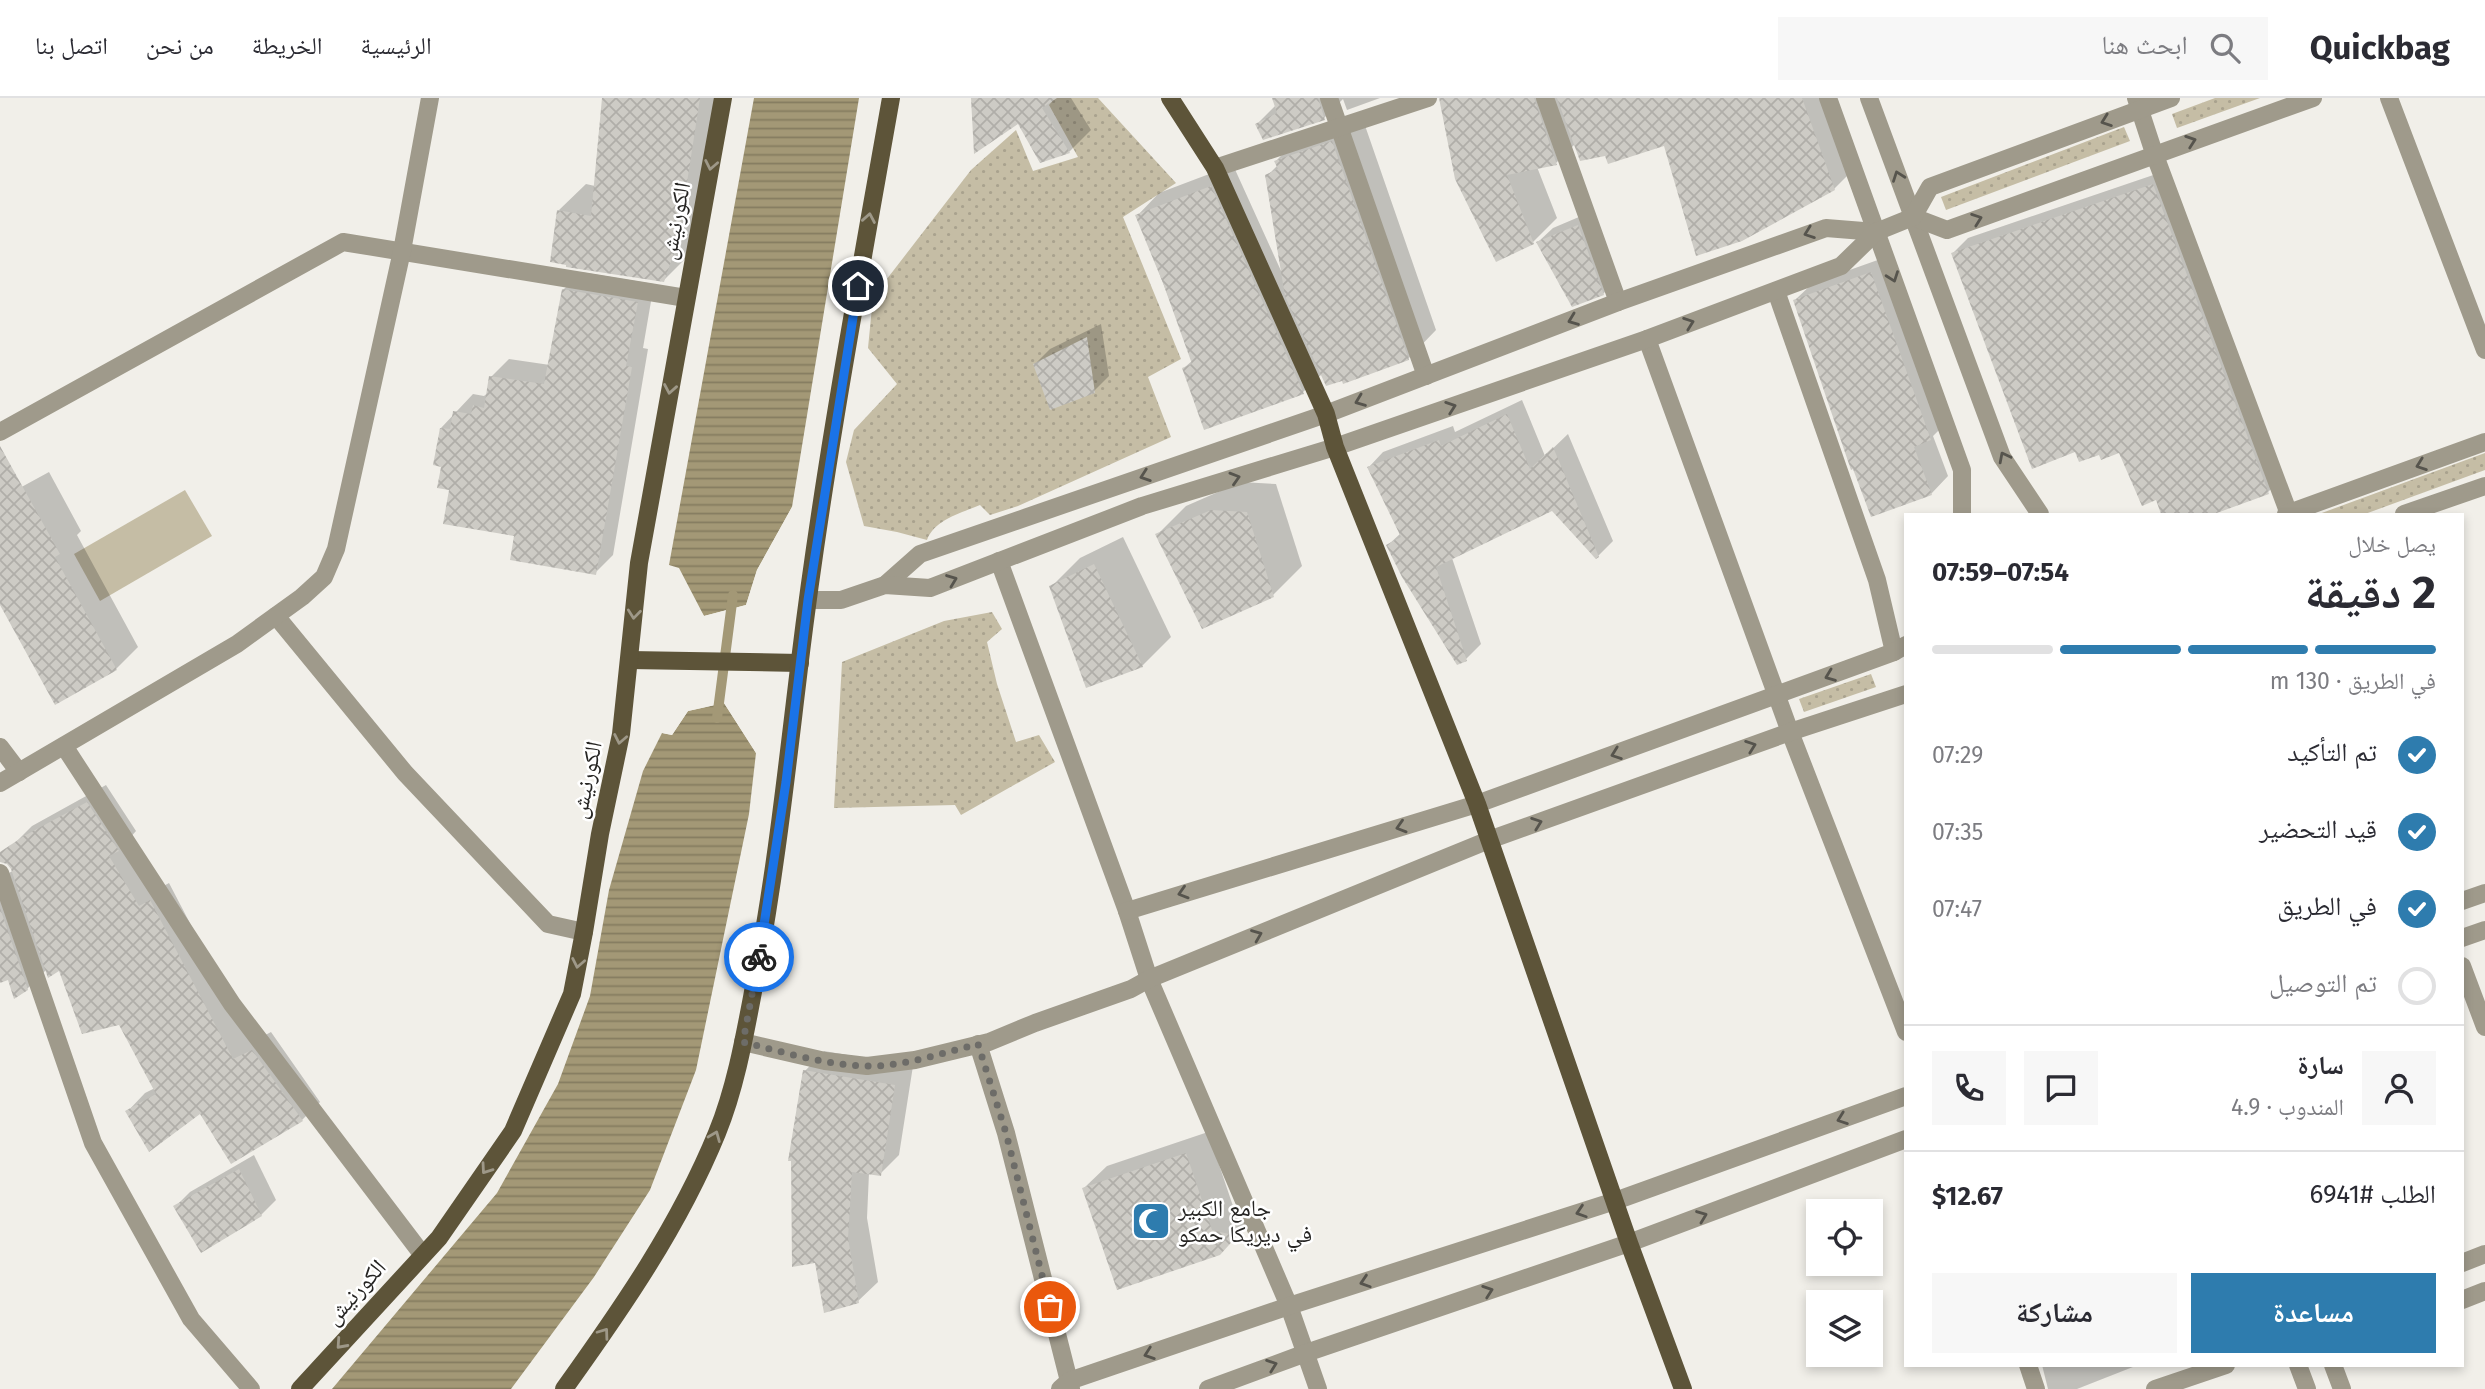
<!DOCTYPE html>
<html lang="ar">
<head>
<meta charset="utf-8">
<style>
	:root { --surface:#fff; --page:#f7f7f7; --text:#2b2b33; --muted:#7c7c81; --line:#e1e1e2; --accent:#2e7cae }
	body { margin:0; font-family:"Fira Sans","Noto Naskh Arabic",sans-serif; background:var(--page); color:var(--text); direction:rtl; height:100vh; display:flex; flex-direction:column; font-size:26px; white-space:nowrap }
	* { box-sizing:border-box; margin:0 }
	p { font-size:23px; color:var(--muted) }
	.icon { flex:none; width:38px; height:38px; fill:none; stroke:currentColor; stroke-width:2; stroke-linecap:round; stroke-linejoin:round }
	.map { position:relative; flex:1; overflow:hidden; direction:ltr }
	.sheet { position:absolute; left:1904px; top:415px; width:560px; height:854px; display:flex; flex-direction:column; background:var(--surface); border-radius:0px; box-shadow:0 4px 10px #0003; direction:rtl }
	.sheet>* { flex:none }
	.tools { position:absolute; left:1806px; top:1101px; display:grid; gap:14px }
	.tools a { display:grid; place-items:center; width:77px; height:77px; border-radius:0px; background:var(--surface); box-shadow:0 4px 10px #0003; font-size:35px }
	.pin { position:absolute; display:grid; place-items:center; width:60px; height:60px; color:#fff; margin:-30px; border:4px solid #fff; border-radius:50%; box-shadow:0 2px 7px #0007 }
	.courier { position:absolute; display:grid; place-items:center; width:70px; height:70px; margin:-35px; border:5px solid #1a73e8; border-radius:50%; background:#fff; color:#222; box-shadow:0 2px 9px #0007 }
	.headline em { font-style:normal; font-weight:700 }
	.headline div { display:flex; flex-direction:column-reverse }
	.headline { display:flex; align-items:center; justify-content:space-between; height:119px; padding:0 28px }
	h1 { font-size:46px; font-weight:700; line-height:52px }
	.bar { display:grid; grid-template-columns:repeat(4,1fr); gap:10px 7px; align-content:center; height:84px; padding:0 28px }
	.bar i { height:9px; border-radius:5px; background:var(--line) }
	.bar .on { background:var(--accent) }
	.bar p { grid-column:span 4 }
	.line { display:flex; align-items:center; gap:18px; padding:0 28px; border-top:2px solid var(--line) }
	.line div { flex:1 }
	.round { display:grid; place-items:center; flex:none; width:74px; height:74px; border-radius:0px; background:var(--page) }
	ol { padding:0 28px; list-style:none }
	li { display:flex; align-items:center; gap:21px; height:77px }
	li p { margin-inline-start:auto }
	li .icon { padding:7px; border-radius:50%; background:var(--accent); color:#fff; stroke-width:4 }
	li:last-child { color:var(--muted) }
	li i { width:38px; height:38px; border:4px solid var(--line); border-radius:50% }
	.primary-button { display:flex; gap:14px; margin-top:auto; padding:14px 28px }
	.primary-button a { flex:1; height:80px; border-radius:0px; background:var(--accent); color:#fff; font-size:28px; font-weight:700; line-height:80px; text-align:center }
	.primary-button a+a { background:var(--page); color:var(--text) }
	header { display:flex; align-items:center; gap:42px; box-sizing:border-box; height:98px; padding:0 35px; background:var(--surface); border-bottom:2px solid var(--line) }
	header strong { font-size:33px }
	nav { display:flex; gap:38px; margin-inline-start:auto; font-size:24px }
	.search { width:490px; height:63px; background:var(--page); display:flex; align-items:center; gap:18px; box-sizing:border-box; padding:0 24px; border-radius:0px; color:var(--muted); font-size:26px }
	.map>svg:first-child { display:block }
</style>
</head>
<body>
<header>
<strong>Quickbag</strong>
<div class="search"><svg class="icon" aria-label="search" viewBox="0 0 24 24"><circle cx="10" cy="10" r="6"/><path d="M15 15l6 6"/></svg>ابحث هنا</div>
<nav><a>الرئيسية</a><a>الخريطة</a><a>من نحن</a><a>اتصل بنا</a></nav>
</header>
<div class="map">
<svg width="2485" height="1291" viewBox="0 0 2485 1291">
	<defs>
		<pattern id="grass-dots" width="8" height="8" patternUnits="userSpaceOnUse" patternTransform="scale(1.75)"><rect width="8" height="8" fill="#c5bda5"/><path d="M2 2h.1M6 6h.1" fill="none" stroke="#a9a28e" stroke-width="1.8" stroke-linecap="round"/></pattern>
		<pattern id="water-rules" width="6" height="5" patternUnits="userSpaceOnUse" patternTransform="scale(1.75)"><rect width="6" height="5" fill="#a39876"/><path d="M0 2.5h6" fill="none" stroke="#857c60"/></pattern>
		<pattern id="building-cross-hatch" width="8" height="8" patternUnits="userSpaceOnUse" patternTransform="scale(1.75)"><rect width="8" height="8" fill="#cdcbc5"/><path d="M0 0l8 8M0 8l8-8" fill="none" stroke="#b0aea9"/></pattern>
	</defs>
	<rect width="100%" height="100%" fill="#f1efe9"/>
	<!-- grass -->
	<g fill="url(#grass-dots)">
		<path d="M1055,0H1098L1176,85L1123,119L1181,261L1148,279L1171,339L1018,408L990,417L980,407C961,415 934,422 927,442L897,434L864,428L846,364L854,332L897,286L868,250L873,199L971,72L1016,32L1033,73L1078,59L1049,7Z"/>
		<polygon points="2215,0 2260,0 2177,30 2172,16"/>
		<polygon points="2124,29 2130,43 1946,112 1941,99"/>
		<polygon points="2485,355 2485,372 2365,416 2319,416"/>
		<polygon points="992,514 1002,531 987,544 997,586 1016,644 1039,637 1055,664 961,717 955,707 834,710 842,564 944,523"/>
		<polygon points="1871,576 1876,589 1804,614 1799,601"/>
	</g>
	<!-- green -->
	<polygon fill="#c5bda5" points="185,392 212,438 100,503 74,456"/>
	<!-- water -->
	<g fill="url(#water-rules)">
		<polygon points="754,0 859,0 792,409 757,472 746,507 704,518 669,467"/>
		<polygon points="724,605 756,655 749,716 696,972 650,1092 594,1179 511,1291 332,1291 497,1095 558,986 590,898 609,792 643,673 662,635 672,637 688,613"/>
	</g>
	<!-- pier -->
	<g fill="#f1efe9">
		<polygon points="792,409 792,418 761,474 749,509 702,521 669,473 669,467 679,470 704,518 746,507 757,472"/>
		<polygon points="725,602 759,656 756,655 724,605 688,613 672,637 662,635 662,632 671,633 686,610"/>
	</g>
	<!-- shadow -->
	<g fill="#0003">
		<polygon points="624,0 722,0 691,155 664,182 559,112 586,86 595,88"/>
		<polygon points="972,0 1071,0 1091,32 1069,54 1041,63 1019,23"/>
		<polygon points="1274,0 1380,0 1347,12 1343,1 1324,20 1257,26 1276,7"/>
		<polygon points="1441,0 1834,0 1858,67 1834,91 1665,46 1606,56 1575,46 1556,65 1537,69 1557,120 1533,144"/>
		<polygon points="1361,16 1436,232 1408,261 1343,280 1322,276 1303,294 1205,329 1184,270 1193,262 1137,118 1159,95 1233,67 1282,175 1267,78 1278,67 1276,63 1304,34"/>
		<polygon points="2168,72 2283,379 2268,394 2209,416 2163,416 2157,400 2120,352 1953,155 1968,140"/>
		<polygon points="1593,113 1617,181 1603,196 1538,144 1553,130"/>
		<polygon points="1889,158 1948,323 1933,338 1948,378 1931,396 1795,202 1813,185"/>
		<polygon points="581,174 654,186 643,250 648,251 613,457 595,475 516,437 451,390 443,367 441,330 473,296 484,298 489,294 491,279 509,261 550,267 563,192"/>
		<polygon points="1101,226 1109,278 1094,293 1035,266 1050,251"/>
		<polygon points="1522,302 1545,358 1568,336 1613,443 1598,458 1552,411 1452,460 1481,546 1466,561 1388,447 1401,435 1369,369 1383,354 1453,328 1455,334"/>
		<polygon points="49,374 81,433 77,437 138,549 116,571 0,504 0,408 16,392"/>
		<polygon points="1241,384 1276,386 1302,468 1273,497 1157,437 1186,408"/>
		<polygon points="1123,439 1171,539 1142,568 1051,489 1080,460"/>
		<polygon points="106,687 136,733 128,742 158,791 169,785 252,944 271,934 320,1004 302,1022 200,1014 127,1014 145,995 155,990 120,925 60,871 47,871 27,891 9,879 0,883 0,780 16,771 13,747 32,728"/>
		<polygon points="824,953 913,968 899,1057 880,1076 869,1075 867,1120 878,1184 858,1203 805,973"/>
		<polygon points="1208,1034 1234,1111 1257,1116 1219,1156 1084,1090 1107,1068"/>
		<polygon points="254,1057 276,1102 261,1117 176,1108 190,1094"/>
		<polygon points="2042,1267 2138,1267 2077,1291 2048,1291"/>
	</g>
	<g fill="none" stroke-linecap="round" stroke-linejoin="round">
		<!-- stream -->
		<polyline stroke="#a39876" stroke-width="10" points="717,620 733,497"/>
	</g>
	<!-- building -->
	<g fill="url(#building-cross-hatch)">
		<polygon points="602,0 700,0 678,143 664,184 566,169 566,167 550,164 557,112 591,118"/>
		<polygon points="971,0 1057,0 1042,10 1070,55 1040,65 1018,26 974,56"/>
		<polygon points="1272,0 1318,0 1325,22 1263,42 1255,26 1277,15"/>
		<polygon points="1439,0 1534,0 1557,67 1507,77 1534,146 1496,164 1455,81"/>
		<polygon points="1557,0 1802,0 1835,92 1742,143 1696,158 1664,48 1608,66 1605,58 1580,63"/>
		<polygon points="1332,43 1409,262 1343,286 1342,283 1326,288 1285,198 1265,77 1278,71 1274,63"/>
		<polygon points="2153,86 2269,396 2214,416 2161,416 2156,402 2142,408 2119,355 2101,362 2099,357 2079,364 2075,354 2032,371 1951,155"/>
		<polygon points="1211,88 1304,296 1204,332 1182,270 1192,266 1163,185 1135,117"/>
		<polygon points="1578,127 1604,197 1572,209 1536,144"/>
		<polygon points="1871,174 1931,342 1914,349 1932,397 1871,419 1853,371 1851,372 1793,202"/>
		<polygon points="562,191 638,204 626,268 632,269 596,477 510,462 514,438 443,426 449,392 437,390 441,369 433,367 440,330 450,331 453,313 471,316 473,307 484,310 489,278 544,286"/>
		<polygon points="1087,239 1095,295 1050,312 1033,266"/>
		<polygon points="1507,316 1530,371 1553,349 1599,459 1596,461 1552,413 1436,469 1467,563 1457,567 1402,479 1386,447 1401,439 1367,369 1439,342 1441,348"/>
		<polygon points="0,348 60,456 55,459 117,572 55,607 0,507"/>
		<polygon points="1211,412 1247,414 1274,499 1202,531 1155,436"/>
		<polygon points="1094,466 1143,569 1086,590 1049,488"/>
		<polygon points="87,704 119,753 109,758 139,808 150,802 233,961 252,952 303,1023 231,1066 200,1016 149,1054 125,1013 156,996 119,927 82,936 59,873 48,880 11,771 7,766 0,764 0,754 24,738"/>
		<polygon points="0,810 28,892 14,901 8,882 0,885"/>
		<polygon points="803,972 895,987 881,1078 852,1074 848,1140 859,1205 824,1215 815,1165 792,1169 791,1063 788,1063"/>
		<polygon points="1186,1055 1212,1132 1237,1138 1220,1157 1117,1192 1082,1090"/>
		<polygon points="239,1071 262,1118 201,1155 173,1108"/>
	</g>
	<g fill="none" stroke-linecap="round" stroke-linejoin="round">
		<!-- minor -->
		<g stroke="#9f9a8b" stroke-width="18">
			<polyline points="1329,0 1426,278"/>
			<polyline points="1545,0 1618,204"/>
			<polyline points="1828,0 1962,372 1962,416"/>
			<polyline points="1869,0 2002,359 2040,416"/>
			<polyline points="2136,0 2154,55 2289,416"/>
			<polyline points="2389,0 2485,252"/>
			<polyline points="1215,70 1428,0"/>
			<polyline points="1913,119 1947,132 2313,0"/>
			<polyline points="1776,193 1877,482 1894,554"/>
			<polyline points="1647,241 1790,634 1906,934"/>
			<polyline points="0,334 343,144 686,200"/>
			<polyline points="2286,416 2485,344"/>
			<polyline points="2404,416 2485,388"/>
			<polyline points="999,463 1127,813 1149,881 1289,1208 1318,1291"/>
			<polyline points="885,487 920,456 1326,316 1618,204 1826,130 1876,134"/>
			<polyline points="808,502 841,502 885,487 930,490 1142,408 1335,349 1647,241 1841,168 1876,134 1913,119 1930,89 2171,0"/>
			<polyline points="276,518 405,675 548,826 584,834"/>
			<polyline points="64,648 232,906 422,1156"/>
			<polyline points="0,649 19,674"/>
			<polyline points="0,685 237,546 302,499 324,479 336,451 402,153 430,0"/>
			<polyline points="0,775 93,1045 191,1221 251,1291"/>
			<polyline points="2462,803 2485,795"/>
			<polyline points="1127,813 1477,706 1894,554 1906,547"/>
			<polyline points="2462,840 2485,832"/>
			<polyline points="2462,868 2485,929"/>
			<polyline points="743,944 825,963 867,968 915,962 989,944 1035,925 1131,891 1149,881 1489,742 1790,634 1906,596"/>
			<polyline points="978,946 1006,1035 1071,1291"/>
			<polyline points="2462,1165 2485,1156"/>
			<polyline points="2462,1202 2485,1193"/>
			<polyline points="2028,1267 2036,1291"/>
			<polyline points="2298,1267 2307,1291"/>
			<polyline points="2333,1267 2342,1291"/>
			<polyline points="1060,1291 1069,1283 1289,1208 1615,1103 1906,998"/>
			<polyline points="1208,1291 1306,1255 1629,1145 1906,1041"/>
			<polyline points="2155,1291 2226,1267"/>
		</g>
		<!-- major -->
		<g stroke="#5d5439" stroke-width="18">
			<polyline points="1170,0 1215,70 1326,316 1335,349 1477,706 1629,1145 1683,1291"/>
			<polyline points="630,562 800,565"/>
			<polyline points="300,1291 439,1140 513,1033 572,896 584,834 600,736 621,636 639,465 723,0"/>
			<path d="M564,1291C622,1210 679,1128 717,1035C737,986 746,930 756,878C776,773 787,668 800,562C823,374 858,187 891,0"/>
		</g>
	</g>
	<!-- one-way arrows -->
	<defs><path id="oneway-chevron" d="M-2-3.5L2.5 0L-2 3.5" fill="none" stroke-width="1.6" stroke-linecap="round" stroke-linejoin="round" transform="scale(1.75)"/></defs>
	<g stroke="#56544d">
		<use href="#oneway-chevron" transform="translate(2106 23) rotate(160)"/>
		<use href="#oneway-chevron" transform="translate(2191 43) rotate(-19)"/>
		<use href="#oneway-chevron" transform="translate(1898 78) rotate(-110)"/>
		<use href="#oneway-chevron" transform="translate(1977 121) rotate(-20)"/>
		<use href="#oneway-chevron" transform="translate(1809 135) rotate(160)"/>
		<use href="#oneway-chevron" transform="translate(1893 179) rotate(70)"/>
		<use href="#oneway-chevron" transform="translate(1573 222) rotate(159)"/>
		<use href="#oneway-chevron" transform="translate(1689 225) rotate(-20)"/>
		<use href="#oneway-chevron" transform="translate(1360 303) rotate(159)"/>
		<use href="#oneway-chevron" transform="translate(1451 309) rotate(-19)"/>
		<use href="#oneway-chevron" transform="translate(2004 359) rotate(-117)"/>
		<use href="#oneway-chevron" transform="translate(2421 367) rotate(160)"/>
		<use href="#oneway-chevron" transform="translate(1145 378) rotate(161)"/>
		<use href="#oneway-chevron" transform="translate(1235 380) rotate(-17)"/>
		<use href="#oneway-chevron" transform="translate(952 482) rotate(-21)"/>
		<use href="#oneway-chevron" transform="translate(1830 578) rotate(159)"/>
		<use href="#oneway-chevron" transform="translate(1751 648) rotate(-20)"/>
		<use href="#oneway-chevron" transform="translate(1616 656) rotate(160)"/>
		<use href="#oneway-chevron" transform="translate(1537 725) rotate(-20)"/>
		<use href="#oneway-chevron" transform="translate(1401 729) rotate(163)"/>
		<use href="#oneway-chevron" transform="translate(1183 795) rotate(163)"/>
		<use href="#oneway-chevron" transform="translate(1257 837) rotate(-22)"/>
		<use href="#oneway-chevron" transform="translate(1842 1021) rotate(160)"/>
		<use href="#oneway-chevron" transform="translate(1581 1114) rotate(162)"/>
		<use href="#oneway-chevron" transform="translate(1702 1118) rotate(-21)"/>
		<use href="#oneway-chevron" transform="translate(1365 1184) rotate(162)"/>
		<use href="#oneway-chevron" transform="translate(1488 1193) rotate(-19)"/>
		<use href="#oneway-chevron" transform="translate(1149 1256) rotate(161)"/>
		<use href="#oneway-chevron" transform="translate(1272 1267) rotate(-20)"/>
	</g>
	<g stroke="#9e9888">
		<use href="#oneway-chevron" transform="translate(711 67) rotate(101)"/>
		<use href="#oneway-chevron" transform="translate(869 120) rotate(-80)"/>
		<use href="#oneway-chevron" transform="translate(670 291) rotate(100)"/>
		<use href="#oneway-chevron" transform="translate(634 516) rotate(96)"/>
		<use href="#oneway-chevron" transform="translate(620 641) rotate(101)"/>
		<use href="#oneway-chevron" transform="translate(578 865) rotate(101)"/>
		<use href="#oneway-chevron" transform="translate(715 1038) rotate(-68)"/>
		<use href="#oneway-chevron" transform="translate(486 1071) rotate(125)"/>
		<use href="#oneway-chevron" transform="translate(604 1235) rotate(-54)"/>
		<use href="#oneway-chevron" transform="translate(341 1246) rotate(132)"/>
	</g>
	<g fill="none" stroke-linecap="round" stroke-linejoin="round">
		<!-- done -->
		<path stroke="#6d6c68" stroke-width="7" stroke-dasharray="0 12.6" d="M759,859L743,944C783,954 825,967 866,968C903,969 942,955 978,946L1006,1035L1050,1209"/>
		<!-- route -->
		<polyline stroke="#1a73e8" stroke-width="9" points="759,859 786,684 808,502 858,188"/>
	</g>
	<!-- icons -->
	<defs>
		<g id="mosque-square" transform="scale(2.0125)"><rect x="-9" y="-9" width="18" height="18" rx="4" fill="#2e7cae" stroke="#fff"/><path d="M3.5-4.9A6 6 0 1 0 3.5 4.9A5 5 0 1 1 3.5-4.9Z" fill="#fff"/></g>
	</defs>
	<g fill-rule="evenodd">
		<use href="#mosque-square" x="1151" y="1123"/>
	</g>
	<g text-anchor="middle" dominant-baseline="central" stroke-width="5" stroke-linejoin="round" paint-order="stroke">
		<!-- street labels -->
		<g font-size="23" fill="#262523" stroke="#fff">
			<text transform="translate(675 123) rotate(-79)">الكورنيش</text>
			<text transform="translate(586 682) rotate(-78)">الكورنيش</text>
			<text transform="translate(355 1194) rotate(-48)">الكورنيش</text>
		</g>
		<!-- poi labels -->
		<g font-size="23" fill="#262523" stroke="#fff" text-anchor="start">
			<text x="1178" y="1110">جامع الكبير<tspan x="1178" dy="26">في ديريكا حمكو</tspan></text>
		</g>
	</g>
</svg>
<div class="tools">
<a><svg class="icon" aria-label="locate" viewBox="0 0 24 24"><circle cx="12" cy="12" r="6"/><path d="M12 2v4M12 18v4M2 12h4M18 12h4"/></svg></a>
<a><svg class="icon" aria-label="layers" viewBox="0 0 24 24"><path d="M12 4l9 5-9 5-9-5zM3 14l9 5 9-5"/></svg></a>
</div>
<div class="pin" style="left:1050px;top:1209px;background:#ea580c"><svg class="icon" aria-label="bag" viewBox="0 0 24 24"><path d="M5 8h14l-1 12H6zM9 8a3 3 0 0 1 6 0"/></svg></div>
<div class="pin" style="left:858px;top:188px;background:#1f2937"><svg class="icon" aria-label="home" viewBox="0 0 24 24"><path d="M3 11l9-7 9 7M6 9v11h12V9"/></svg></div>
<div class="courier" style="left:759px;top:859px"><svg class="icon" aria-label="bike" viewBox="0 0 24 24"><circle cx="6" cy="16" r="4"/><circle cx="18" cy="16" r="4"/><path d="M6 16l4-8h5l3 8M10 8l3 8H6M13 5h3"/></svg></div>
<section class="sheet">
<div class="headline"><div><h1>2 دقيقة</h1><p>يصل خلال</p></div><em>07:54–07:59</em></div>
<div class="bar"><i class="on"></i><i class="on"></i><i class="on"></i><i></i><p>في الطريق · 130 m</p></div>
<ol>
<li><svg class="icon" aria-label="check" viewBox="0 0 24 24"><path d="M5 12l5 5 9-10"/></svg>تم التأكيد<p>07:29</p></li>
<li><svg class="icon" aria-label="check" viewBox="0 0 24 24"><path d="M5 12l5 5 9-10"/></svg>قيد التحضير<p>07:35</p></li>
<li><svg class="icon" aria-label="check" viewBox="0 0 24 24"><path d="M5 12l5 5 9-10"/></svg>في الطريق<p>07:47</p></li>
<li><i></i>تم التوصيل</li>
</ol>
<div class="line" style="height:126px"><a class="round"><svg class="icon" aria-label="person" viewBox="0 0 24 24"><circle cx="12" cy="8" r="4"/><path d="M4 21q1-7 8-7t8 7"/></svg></a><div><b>سارة</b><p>المندوب · 4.9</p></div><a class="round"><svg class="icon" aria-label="chat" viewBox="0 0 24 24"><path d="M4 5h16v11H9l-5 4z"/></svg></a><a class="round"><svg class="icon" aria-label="phone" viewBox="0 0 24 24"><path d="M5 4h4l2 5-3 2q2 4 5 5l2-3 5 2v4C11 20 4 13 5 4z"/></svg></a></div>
<div class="line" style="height:91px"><div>الطلب #6941</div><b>$12.67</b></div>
<div class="primary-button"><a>مساعدة</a><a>مشاركة</a></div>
</section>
</div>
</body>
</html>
